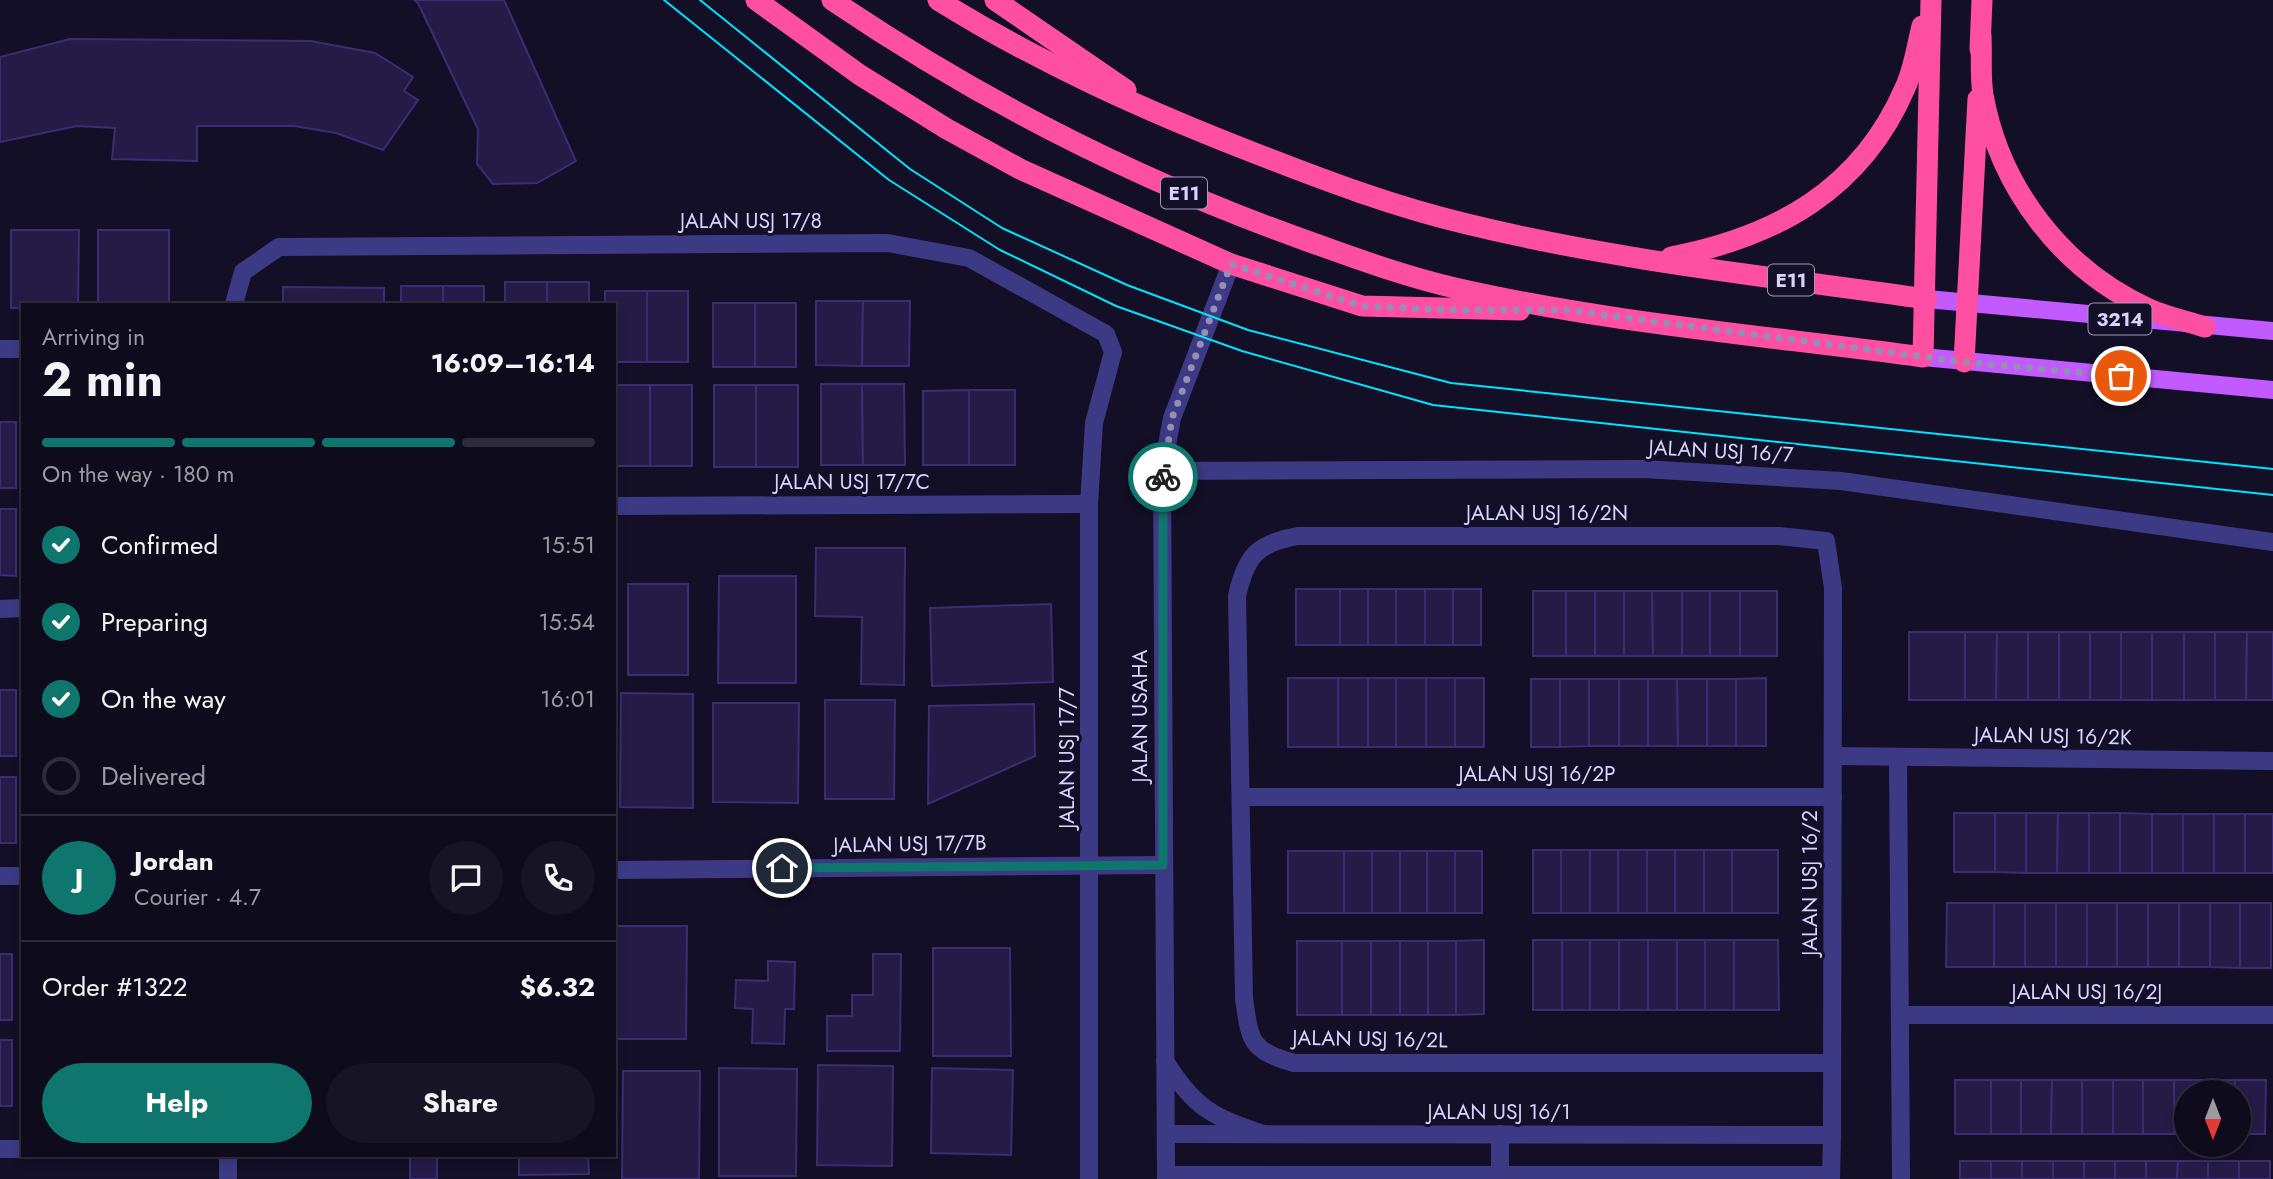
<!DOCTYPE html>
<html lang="en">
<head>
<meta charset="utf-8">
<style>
	:root { --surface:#0e0b1c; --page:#171425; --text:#f1f3f6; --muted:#9b9ba3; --line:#2e2b3b; --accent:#0f766e }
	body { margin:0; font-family:Jost,sans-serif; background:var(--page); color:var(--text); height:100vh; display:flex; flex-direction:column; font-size:26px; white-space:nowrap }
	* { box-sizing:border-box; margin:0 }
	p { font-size:23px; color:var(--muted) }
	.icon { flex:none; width:38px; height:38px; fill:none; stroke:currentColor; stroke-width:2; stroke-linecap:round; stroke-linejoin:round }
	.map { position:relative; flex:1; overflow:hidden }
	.panel { position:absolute; left:21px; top:303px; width:595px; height:854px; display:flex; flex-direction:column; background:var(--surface); border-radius:0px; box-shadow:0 4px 10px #0003,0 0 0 2px var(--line) }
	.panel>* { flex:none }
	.needle { width:46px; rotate:180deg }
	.buttons { position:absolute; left:2174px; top:1080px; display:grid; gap:14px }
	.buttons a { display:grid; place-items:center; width:77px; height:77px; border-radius:50%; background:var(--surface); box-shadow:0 4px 10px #0003,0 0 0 2px var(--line); font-size:35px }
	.pin { position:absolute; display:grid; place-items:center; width:60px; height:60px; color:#fff; margin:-30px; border:4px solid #fff; border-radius:50%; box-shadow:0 2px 7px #0007 }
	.courier { position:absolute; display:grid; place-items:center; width:70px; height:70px; margin:-35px; border:5px solid #0f766e; border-radius:50%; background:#fff; color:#222; box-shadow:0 2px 9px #0007 }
	.overview em { font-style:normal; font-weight:700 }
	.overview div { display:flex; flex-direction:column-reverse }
	.overview { display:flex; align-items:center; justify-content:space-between; height:119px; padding:0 21px }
	h1 { font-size:46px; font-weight:700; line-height:52px }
	.bar { display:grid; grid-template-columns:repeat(4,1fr); gap:10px 7px; align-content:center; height:84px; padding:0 21px }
	.bar i { height:9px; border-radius:5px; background:var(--line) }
	.bar .active { background:var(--accent) }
	.bar p { grid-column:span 4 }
	.line { display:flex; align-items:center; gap:18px; padding:0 21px; border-top:2px solid var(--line) }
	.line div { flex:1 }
	.round { display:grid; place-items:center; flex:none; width:74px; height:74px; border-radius:37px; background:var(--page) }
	ol { padding:0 21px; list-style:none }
	li { display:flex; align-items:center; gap:21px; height:77px }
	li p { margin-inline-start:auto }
	li .icon { padding:7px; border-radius:50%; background:var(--accent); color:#fff; stroke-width:4 }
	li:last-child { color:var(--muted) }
	li i { width:38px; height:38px; border:4px solid var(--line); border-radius:50% }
	.primary-button { display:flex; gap:14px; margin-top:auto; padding:14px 21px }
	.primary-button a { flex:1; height:80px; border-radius:42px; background:var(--accent); color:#fff; font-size:28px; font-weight:700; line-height:80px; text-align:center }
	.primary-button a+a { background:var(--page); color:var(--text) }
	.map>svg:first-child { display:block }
</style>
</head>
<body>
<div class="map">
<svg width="2273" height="1179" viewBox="0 0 2273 1179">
	<rect width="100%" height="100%" fill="#130f26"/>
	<!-- building -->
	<g fill="#241b47" stroke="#3b2d73" stroke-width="2">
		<polygon points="414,0 504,0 576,161 537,183 493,184 477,164 478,129 418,3"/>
		<polygon points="70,39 311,41 375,53 413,77 404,91 418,100 383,150 336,133 294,126 197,126 197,161 112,159 115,128 77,126 0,142 0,57"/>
		<polygon points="11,230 79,230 78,304 23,304 23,308 11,308"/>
		<rect x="98" y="230" width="71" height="74"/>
		<rect x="505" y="282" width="42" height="22"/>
		<rect x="547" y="282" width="42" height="22"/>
		<rect x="401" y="286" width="42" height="18"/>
		<rect x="443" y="286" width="41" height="18"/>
		<polygon points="283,287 384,288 384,304 283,304"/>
		<polygon points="605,291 647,291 647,362 614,362 614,304 605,304"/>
		<rect x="647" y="291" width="41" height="71"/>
		<polygon points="816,301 863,301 862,366 816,365"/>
		<polygon points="863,301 910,301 909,366 862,366"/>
		<rect x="713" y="303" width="42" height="64"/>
		<rect x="755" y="303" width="41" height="64"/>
		<polygon points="821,384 862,384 863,465 821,465"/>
		<polygon points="862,384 904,384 905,465 863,465"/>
		<rect x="614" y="385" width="36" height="81"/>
		<rect x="650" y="385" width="42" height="81"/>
		<rect x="714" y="385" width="42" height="82"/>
		<rect x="756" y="385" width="42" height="82"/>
		<polygon points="969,390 969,465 923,465 923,391"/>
		<rect x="969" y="390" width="46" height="75"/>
		<rect x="0" y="422" width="16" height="66"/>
		<polygon points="0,509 16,509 16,576 0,575"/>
		<polygon points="816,548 905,548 904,685 861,684 862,617 815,616"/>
		<polygon points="719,576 796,576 796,683 718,683"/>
		<rect x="628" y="584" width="60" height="91"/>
		<rect x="1296" y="589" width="44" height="56"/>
		<rect x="1340" y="589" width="28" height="56"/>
		<rect x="1368" y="589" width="28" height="56"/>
		<rect x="1396" y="589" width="29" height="56"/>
		<rect x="1425" y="589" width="28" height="56"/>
		<rect x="1453" y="589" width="28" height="56"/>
		<rect x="1533" y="591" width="33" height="65"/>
		<rect x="1566" y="591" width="29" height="65"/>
		<rect x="1595" y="591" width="29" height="65"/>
		<polygon points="1624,591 1652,591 1653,656 1624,656"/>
		<polygon points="1652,591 1682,591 1682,656 1653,656"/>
		<rect x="1682" y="591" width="28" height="65"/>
		<rect x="1710" y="591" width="30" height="65"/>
		<rect x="1740" y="591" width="37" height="65"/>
		<polygon points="1051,604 1053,682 932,686 930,608"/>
		<rect x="1909" y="632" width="56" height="68"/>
		<polygon points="1965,632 1997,632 1996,700 1965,700"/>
		<polygon points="1997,632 2028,632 2028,700 1996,700"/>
		<rect x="2028" y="632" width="31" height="68"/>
		<rect x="2059" y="632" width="31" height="68"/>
		<rect x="2090" y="632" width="31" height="68"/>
		<rect x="2121" y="632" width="31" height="68"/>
		<rect x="2152" y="632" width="32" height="68"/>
		<rect x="2184" y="632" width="31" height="68"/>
		<polygon points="2215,632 2247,632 2246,700 2215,700"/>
		<polygon points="2247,632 2273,632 2273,700 2246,700"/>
		<rect x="1288" y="678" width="50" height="69"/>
		<rect x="1338" y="678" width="30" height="69"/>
		<rect x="1368" y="678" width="28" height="69"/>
		<rect x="1396" y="678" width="30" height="69"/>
		<rect x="1426" y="678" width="29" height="69"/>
		<rect x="1455" y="678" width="29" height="69"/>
		<polygon points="1766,678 1766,746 1736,746 1736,679"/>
		<rect x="1531" y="679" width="29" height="68"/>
		<polygon points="1560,679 1589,679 1589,746 1560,747"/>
		<rect x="1589" y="679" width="30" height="67"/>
		<rect x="1619" y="679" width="29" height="67"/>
		<polygon points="1648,679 1677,679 1678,746 1648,746"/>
		<polygon points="1677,679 1707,679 1707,746 1678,746"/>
		<rect x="1707" y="679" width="29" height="67"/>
		<rect x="0" y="690" width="16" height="66"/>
		<polygon points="621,693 693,694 693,808 620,807"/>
		<polygon points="825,700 895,700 894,799 825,799"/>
		<polygon points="713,703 799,703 798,803 713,802"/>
		<polygon points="1034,704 1035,756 928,804 929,706"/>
		<rect x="0" y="777" width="16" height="66"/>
		<rect x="1954" y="813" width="41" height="59"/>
		<polygon points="1995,813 2026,813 2026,873 1995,872"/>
		<polygon points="2026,813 2058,813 2057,873 2026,873"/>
		<polygon points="2058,813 2089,813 2089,873 2057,873"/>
		<rect x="2089" y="813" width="31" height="60"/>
		<polygon points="2120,813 2152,814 2152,873 2120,873"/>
		<rect x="2152" y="814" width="31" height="59"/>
		<rect x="2183" y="814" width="31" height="59"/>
		<rect x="2214" y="814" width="31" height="59"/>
		<rect x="2245" y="814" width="28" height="59"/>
		<rect x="1533" y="850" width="28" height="63"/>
		<rect x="1561" y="850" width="29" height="63"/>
		<rect x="1590" y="850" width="28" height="63"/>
		<rect x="1618" y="850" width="29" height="63"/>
		<rect x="1647" y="850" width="28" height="63"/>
		<rect x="1675" y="850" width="29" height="63"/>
		<rect x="1704" y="850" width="28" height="63"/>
		<rect x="1732" y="850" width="46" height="63"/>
		<rect x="1288" y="851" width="56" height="62"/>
		<rect x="1344" y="851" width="28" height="62"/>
		<rect x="1372" y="851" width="28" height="62"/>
		<rect x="1400" y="851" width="27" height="62"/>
		<rect x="1427" y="851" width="28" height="62"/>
		<rect x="1455" y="851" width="27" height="62"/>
		<polygon points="1947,903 1994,903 1994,967 1946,967"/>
		<rect x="1994" y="903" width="31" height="64"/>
		<rect x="2025" y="903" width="31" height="64"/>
		<rect x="2056" y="903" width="31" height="64"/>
		<rect x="2087" y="903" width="30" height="64"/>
		<rect x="2117" y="903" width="31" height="64"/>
		<rect x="2148" y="903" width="31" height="64"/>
		<rect x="2179" y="903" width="31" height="64"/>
		<polygon points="2210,903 2240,903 2240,968 2210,967"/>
		<rect x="2240" y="903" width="31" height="65"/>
		<polygon points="616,926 687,926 686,1039 615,1039"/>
		<polygon points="1484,940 1484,1014 1456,1015 1456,941"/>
		<rect x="1533" y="940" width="29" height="70"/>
		<rect x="1562" y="940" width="28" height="70"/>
		<rect x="1590" y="940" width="29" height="70"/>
		<rect x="1619" y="940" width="29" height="70"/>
		<rect x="1648" y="940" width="29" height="70"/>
		<rect x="1677" y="940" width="28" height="70"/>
		<rect x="1705" y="940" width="29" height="70"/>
		<polygon points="1734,940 1778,940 1779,1010 1734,1010"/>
		<rect x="1297" y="941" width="45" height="74"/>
		<rect x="1342" y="941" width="29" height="74"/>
		<rect x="1371" y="941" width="29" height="74"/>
		<rect x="1400" y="941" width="28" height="74"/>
		<rect x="1428" y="941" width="28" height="74"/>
		<polygon points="933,948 1010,948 1011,1056 933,1056"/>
		<rect x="0" y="954" width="12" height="66"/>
		<polygon points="873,954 901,954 900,1051 827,1051 827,1016 852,1016 852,995 873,995"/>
		<polygon points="768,961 795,962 794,1009 785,1009 784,1044 752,1043 753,1009 735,1008 736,980 768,981"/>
		<rect x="0" y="1040" width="12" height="66"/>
		<polygon points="818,1065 893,1066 892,1166 817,1165"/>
		<polygon points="719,1068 797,1069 796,1176 719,1176"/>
		<polygon points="932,1068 1013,1070 1011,1155 931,1153"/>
		<polygon points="623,1071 700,1071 699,1179 622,1179"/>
		<rect x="1955" y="1080" width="36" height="54"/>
		<rect x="1991" y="1080" width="30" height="54"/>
		<polygon points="2021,1080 2052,1080 2051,1134 2021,1134"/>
		<polygon points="2052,1080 2082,1080 2082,1134 2051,1134"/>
		<rect x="2082" y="1080" width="31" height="54"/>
		<rect x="2113" y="1080" width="30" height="54"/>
		<rect x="2143" y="1080" width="31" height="54"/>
		<polygon points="2174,1080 2204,1080 2204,1092 2186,1092 2186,1134 2174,1134"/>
		<rect x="2204" y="1080" width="31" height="12"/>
		<polygon points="2235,1080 2266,1080 2265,1134 2238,1134 2238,1092 2235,1092"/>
		<rect x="410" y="1155" width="27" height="24"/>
		<polygon points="519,1155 588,1155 589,1174 519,1175"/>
		<rect x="1960" y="1161" width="31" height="18"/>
		<rect x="1991" y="1161" width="31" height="18"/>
		<rect x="2022" y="1161" width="31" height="18"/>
		<rect x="2053" y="1161" width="31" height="18"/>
		<rect x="2084" y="1161" width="31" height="18"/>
		<rect x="2115" y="1161" width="31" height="18"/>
		<polygon points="2146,1161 2178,1161 2177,1179 2146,1179"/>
		<polygon points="2178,1161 2208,1161 2208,1179 2177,1179"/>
		<rect x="2208" y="1161" width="31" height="18"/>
		<rect x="2239" y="1161" width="31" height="18"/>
	</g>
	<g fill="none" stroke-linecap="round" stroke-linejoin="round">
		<!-- minor -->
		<g stroke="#3d3a85" stroke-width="18">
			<polyline points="234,304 243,272 279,247 888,243 969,258 1106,334 1113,352 1094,423 1089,504 1089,1179"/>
			<polyline points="0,349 23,349"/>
			<polyline points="1162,471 1644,469 1841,481 2273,542"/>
			<polyline points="614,506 1089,504"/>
			<polyline points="0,609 23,608"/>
			<polyline points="1833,756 2273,761"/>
			<polyline points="1898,757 1901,1179"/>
			<polyline points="1241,797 1833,797"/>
			<polyline points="614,870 1163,865"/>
			<polyline points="0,876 23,876"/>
			<polyline points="1900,1015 2273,1015"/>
			<polyline points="1166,1134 1832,1135"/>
			<polyline points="1500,1134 1500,1179"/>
			<polyline points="0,1149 23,1149"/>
			<polyline points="228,1155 228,1179"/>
			<polyline points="1166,1175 1831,1175"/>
			<path d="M1831,1179L1832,1135L1833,588L1826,541L1779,536H1298C1258,543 1246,555 1237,596L1244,998C1250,1042 1250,1050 1294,1063H1831"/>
		</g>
		<!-- tertiary -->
		<g stroke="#3d3a85" stroke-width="18">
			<path d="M1165,1061C1194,1108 1213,1117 1263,1134"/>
			<polyline points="1166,1179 1162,471 1172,418 1231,264"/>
			<polyline points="1251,1179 1270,1175"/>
		</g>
		<!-- primary -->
		<g stroke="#c25bff" stroke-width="18">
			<polyline points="1927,299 2273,331"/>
			<polyline points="1923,357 2273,390"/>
		</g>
		<!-- motorway -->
		<g stroke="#ff4fa3" stroke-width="21">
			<polyline points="756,0 860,75 947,129 1020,169 1231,264 1362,306 1520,310"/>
			<path d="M832,0C981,101 1141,182 1310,242C1358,259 1406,277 1455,288C1608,323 1768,336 1923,357L1931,0"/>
			<path d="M938,0C1039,63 1146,111 1257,154C1326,181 1395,207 1467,224C1618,261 1774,277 1927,299"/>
			<polyline points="995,0 1126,90"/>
			<path d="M1981,36C1982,55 1980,76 1983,95C2000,189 2063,270 2149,309C2167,317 2187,321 2205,327"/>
			<polyline points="1980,49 1982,0"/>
			<path d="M1671,257C1776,237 1861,190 1905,88C1914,69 1917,46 1922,26"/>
			<polyline points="1964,362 1978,99"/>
		</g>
		<!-- tram -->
		<g stroke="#00e5ff" stroke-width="2">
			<polyline points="664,0 889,180 1000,250 1116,306 1242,351 1433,405 2273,495"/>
			<polyline points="700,0 910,169 1002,228 1127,285 1248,330 1451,383 2273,469"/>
		</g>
	</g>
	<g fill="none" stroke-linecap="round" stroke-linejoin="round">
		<!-- done -->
		<polyline stroke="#948fb3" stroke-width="7" stroke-dasharray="0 12.6" points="1163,477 1172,418 1231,264 1362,306 1450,310 1567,310 1964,362 2121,376"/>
		<!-- route -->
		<polyline stroke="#0f766e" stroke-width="9" points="782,868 1163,865 1163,477"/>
	</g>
	<g text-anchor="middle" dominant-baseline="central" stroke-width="6" stroke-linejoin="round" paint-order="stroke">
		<!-- shield labels -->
		<g fill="#130f26" stroke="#9e99be" stroke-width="2">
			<rect x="1161" y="177.5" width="46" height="31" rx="5"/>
			<rect x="1768" y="264.5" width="46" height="31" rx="5"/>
			<rect x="2088.5" y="303.5" width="63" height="31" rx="5"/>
		</g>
		<g font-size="19" font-weight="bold" fill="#d9d4ff">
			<text x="1184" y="193">E11</text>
			<text x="1791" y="280">E11</text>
			<text x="2120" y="319">3214</text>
		</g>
		<!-- street labels -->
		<g font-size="21" fill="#d9d4ff" stroke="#130f26">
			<text x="751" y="221">JALAN USJ 17/8</text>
			<text transform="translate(1721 451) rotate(3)">JALAN USJ 16/7</text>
			<text x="852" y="482">JALAN USJ 17/7C</text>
			<text x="1547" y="513">JALAN USJ 16/2N</text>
			<text transform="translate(1140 716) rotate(-90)">JALAN USAHA</text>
			<text transform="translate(2053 736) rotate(1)">JALAN USJ 16/2K</text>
			<text transform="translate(1067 758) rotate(-90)">JALAN USJ 17/7</text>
			<text x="1537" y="774">JALAN USJ 16/2P</text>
			<text transform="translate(910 844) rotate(-1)">JALAN USJ 17/7B</text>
			<text transform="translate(1810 883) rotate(-90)">JALAN USJ 16/2</text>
			<text x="2087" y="992">JALAN USJ 16/2J</text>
			<text transform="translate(1370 1039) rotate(1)">JALAN USJ 16/2L</text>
			<text x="1499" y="1112">JALAN USJ 16/1</text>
		</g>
	</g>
</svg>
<div class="buttons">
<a><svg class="needle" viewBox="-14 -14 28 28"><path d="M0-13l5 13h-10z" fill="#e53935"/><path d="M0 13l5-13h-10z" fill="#9b9ba3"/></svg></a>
</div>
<div class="pin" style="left:2121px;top:376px;background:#ea580c"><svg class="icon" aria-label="bag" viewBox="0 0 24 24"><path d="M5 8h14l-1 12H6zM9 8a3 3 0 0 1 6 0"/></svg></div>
<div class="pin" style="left:782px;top:868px;background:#1f2937"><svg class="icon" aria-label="home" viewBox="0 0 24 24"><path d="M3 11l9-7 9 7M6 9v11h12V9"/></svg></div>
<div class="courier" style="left:1163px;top:477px"><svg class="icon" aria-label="bike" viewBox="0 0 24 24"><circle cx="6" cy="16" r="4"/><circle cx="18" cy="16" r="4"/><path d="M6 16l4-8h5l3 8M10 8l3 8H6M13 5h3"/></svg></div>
<section class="panel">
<div class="overview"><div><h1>2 min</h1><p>Arriving in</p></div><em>16:09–16:14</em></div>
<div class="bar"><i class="active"></i><i class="active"></i><i class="active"></i><i></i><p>On the way · 180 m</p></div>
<ol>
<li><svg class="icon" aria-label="check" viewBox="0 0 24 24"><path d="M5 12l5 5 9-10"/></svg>Confirmed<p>15:51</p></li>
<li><svg class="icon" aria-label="check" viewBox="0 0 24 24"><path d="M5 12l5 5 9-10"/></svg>Preparing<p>15:54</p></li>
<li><svg class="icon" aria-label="check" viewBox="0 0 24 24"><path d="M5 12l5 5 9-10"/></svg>On the way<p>16:01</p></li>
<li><i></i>Delivered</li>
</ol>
<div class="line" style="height:126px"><b class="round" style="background:var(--accent);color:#fff">J</b><div><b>Jordan</b><p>Courier · 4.7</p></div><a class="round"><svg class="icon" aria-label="chat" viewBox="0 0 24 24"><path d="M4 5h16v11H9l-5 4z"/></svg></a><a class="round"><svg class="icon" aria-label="phone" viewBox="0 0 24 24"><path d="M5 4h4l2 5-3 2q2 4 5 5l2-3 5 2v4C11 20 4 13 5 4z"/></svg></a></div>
<div class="line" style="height:91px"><div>Order #1322</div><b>$6.32</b></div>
<div class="primary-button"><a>Help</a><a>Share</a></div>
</section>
</div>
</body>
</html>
